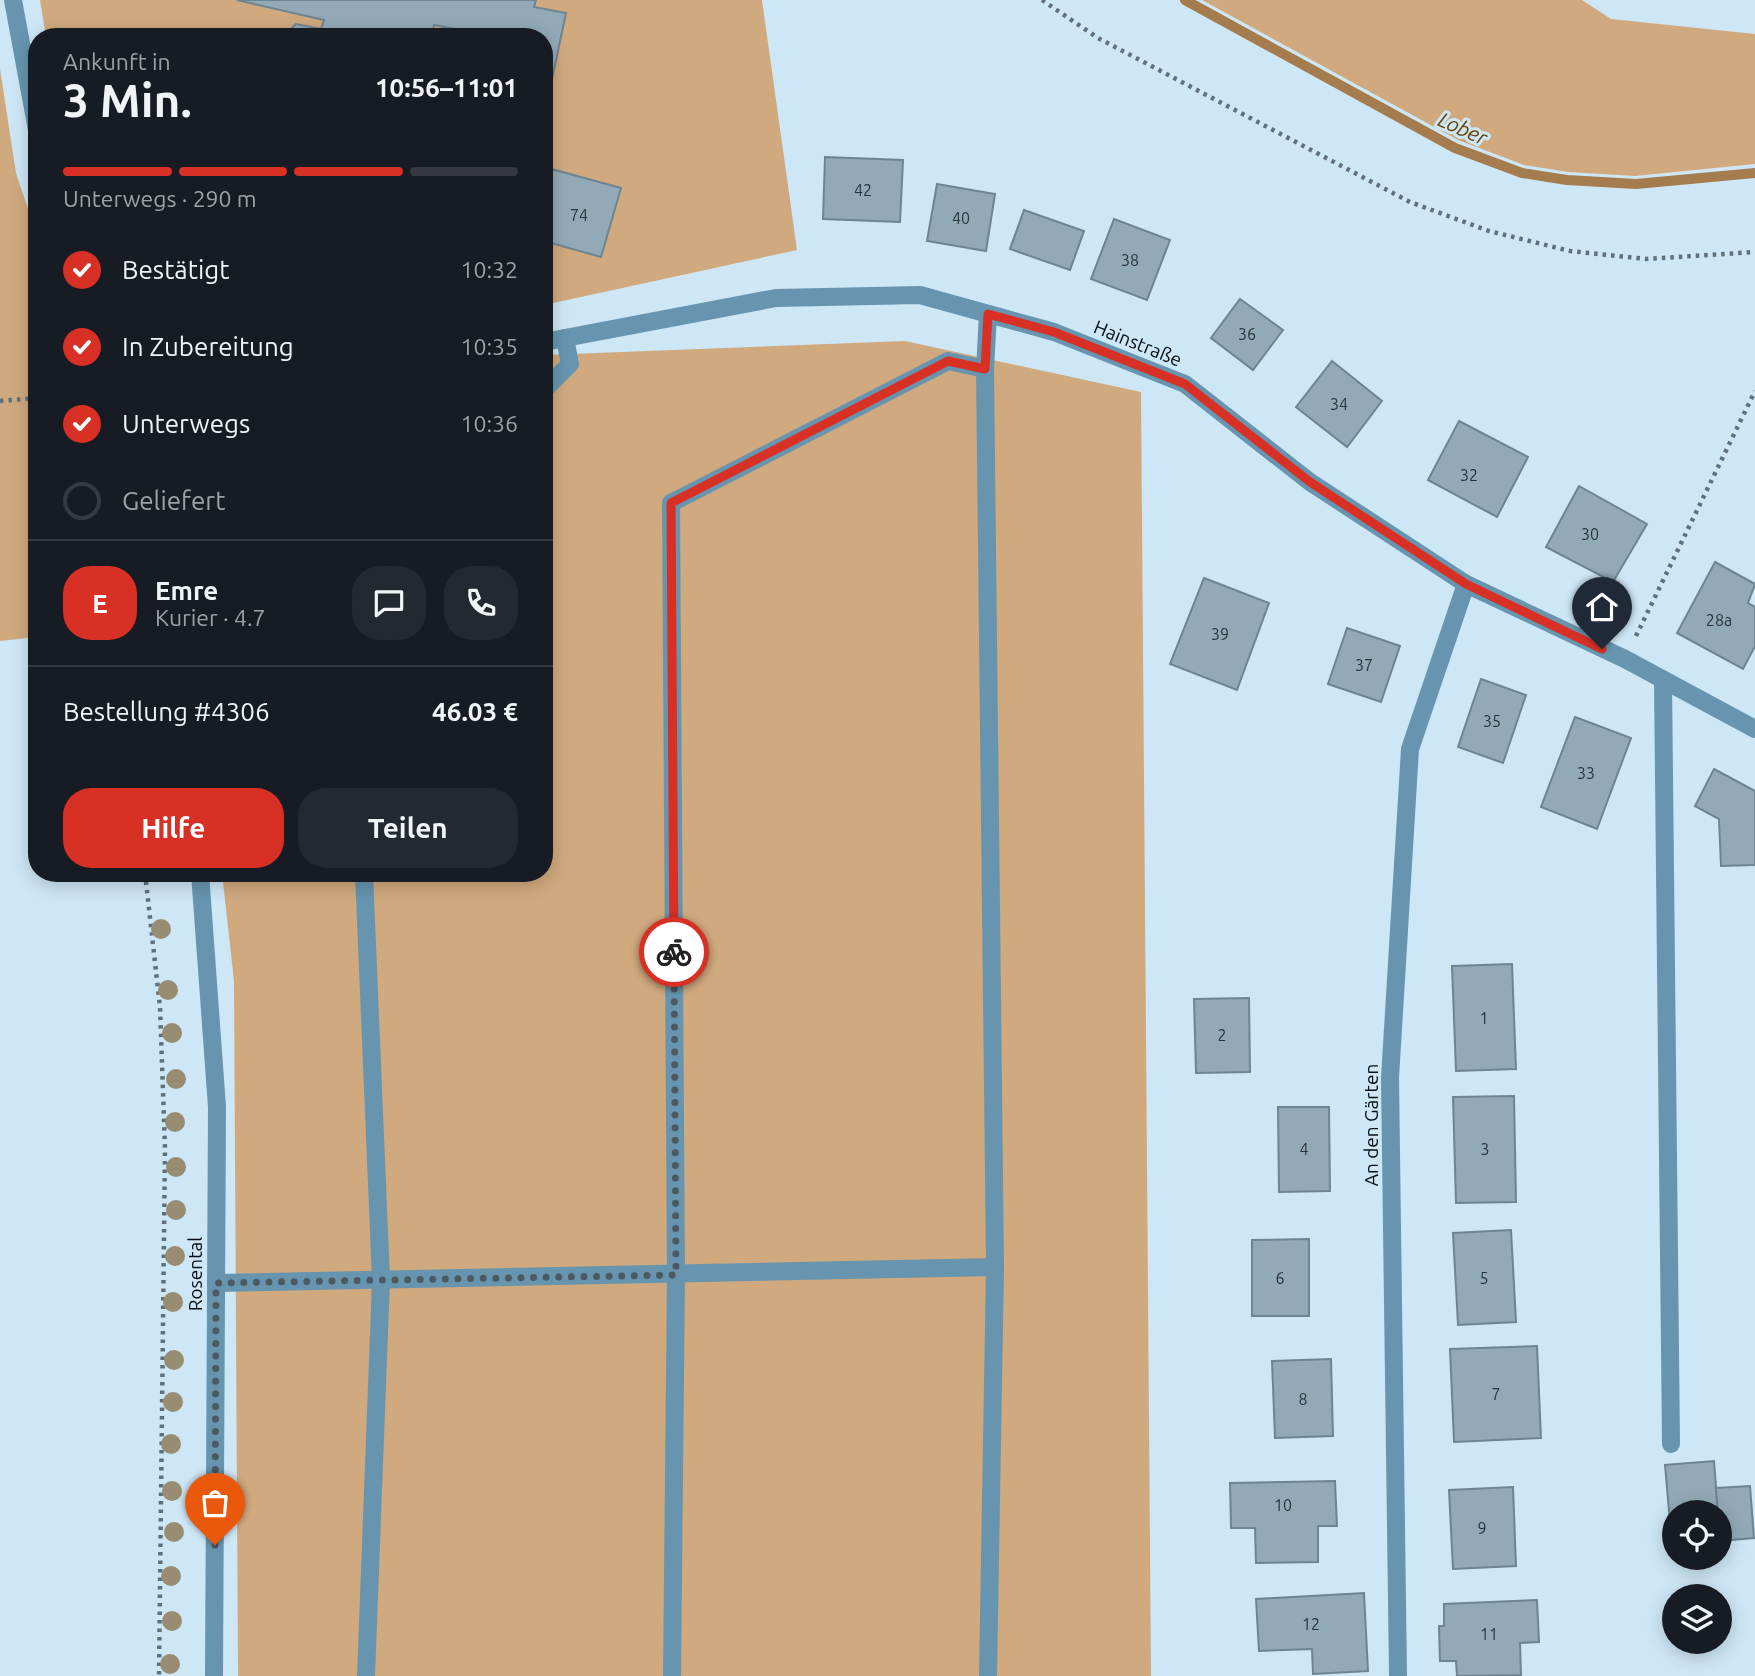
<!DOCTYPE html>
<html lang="de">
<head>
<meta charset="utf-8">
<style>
	:root { --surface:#171b24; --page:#242831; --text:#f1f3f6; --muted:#9ea1a6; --line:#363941; --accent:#d93025 }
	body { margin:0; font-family:Ubuntu,sans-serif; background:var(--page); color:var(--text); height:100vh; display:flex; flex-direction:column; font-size:26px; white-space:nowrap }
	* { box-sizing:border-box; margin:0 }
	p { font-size:23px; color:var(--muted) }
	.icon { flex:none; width:38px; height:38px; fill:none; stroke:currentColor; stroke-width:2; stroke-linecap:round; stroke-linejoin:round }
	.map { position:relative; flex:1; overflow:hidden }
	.drawer { position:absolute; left:28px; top:28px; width:525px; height:854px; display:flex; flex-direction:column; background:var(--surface); border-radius:28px; box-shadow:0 4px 18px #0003 }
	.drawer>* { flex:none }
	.controls { position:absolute; left:1662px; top:1500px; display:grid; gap:14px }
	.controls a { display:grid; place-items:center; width:70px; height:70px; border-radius:50%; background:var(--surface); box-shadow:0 4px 18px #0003; font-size:35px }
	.pin { position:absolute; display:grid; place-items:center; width:60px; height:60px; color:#fff; margin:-72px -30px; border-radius:50% 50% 50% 0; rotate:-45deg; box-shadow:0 0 7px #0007 }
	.pin .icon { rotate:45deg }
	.courier { position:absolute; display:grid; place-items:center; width:70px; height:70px; margin:-35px; border:5px solid #d93025; border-radius:50%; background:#fff; color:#222; box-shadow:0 2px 9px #0007 }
	.headline em { font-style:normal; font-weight:700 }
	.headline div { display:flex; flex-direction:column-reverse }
	.headline { display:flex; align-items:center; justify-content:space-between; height:119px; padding:0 35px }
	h1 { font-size:46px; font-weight:700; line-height:52px }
	.bar { display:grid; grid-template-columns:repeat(4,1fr); gap:10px 7px; align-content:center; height:84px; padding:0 35px }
	.bar i { height:9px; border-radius:5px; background:var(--line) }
	.bar .current { background:var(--accent) }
	.bar p { grid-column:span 4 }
	.line { display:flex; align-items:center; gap:18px; padding:0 35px; border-top:2px solid var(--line) }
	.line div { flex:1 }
	.round { display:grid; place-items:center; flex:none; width:74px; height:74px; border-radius:28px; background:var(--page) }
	ol { padding:0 35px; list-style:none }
	li { display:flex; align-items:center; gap:21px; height:77px }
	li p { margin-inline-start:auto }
	li .icon { padding:7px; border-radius:50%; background:var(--accent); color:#fff; stroke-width:4 }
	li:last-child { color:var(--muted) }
	li i { width:38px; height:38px; border:4px solid var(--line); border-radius:50% }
	.action { display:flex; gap:14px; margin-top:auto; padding:14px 35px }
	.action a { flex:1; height:80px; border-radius:28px; background:var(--accent); color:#fff; font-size:28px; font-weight:700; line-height:80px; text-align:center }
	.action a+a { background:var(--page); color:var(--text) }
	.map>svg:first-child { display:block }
</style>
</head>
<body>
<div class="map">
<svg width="1755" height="1676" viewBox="0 0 1755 1676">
	<rect width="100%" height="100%" fill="#cee7f6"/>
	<!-- green -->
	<g fill="#d0a97e">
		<polygon points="40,0 762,0 797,250 544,305 544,37 46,37"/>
		<polygon points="1202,0 1582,0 1611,19 1755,34 1755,164 1635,176 1568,172 1524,165 1458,140"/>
		<polygon points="0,69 16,173 37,236 37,637 0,641"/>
		<polygon points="905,341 1141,392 1151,1676 238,1676 234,981 222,873 544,873 544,355"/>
	</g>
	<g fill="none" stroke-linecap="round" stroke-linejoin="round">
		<!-- stream -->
		<polyline stroke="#a57c4e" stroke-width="10" points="1185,0 1455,148 1522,173 1567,180 1636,184 1755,173"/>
	</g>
	<!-- building -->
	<g fill="#92aab8" stroke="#6d8492" stroke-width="2">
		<polygon points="237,0 536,0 534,7 566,13 544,117 544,37 462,37 455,29 434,25 432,37 282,37 296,24 321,29 324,20"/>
		<polygon points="825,157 903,160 900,222 823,219"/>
		<polygon points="544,167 621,188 601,257 544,241"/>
		<polygon points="937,184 995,194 986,251 927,241"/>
		<polygon points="1024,210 1084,231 1070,270 1010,249"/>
		<polygon points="1114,219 1170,240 1147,300 1091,279"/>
		<polygon points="1240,299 1283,330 1253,370 1211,338"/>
		<polygon points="1332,361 1382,401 1347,447 1296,407"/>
		<polygon points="1459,421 1528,457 1497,517 1428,480"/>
		<polygon points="1579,486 1647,524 1613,582 1546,547"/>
		<polygon points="1715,562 1755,584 1748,603 1755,607 1755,646 1743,669 1677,633"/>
		<polygon points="1204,578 1269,603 1237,690 1170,664"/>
		<polygon points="1347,628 1400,646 1381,702 1328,684"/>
		<polygon points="1481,679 1526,695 1503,763 1458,747"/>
		<polygon points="1575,717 1631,738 1597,829 1541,807"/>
		<polygon points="1714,769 1755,791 1755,865 1721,866 1719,819 1695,806"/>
		<polygon points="1512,964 1516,1069 1456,1071 1452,966"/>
		<polygon points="1249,998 1250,1072 1196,1073 1194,999"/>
		<polygon points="1514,1096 1516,1202 1456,1203 1453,1097"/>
		<polygon points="1278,1107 1329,1107 1330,1191 1279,1192"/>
		<polygon points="1511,1230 1516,1322 1458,1325 1453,1233"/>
		<polygon points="1309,1239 1309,1316 1252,1316 1252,1240"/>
		<polygon points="1537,1346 1541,1438 1454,1442 1450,1349"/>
		<polygon points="1331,1359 1333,1436 1275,1438 1272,1361"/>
		<polygon points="1714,1461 1718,1512 1675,1512 1675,1545 1672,1545 1665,1465"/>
		<polygon points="1335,1481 1337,1526 1318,1526 1318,1562 1256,1563 1255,1528 1231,1528 1230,1483"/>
		<polygon points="1750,1486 1754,1538 1720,1541 1716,1488"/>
		<polygon points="1513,1487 1516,1566 1453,1569 1449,1490"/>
		<polygon points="1364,1593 1368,1671 1313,1674 1312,1649 1259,1651 1256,1599"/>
		<polygon points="1537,1600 1539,1642 1520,1643 1521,1675 1457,1676 1456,1661 1440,1661 1439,1626 1444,1626 1444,1604"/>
	</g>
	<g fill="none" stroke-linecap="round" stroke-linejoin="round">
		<!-- path -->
		<g stroke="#60707a" stroke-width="4.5" stroke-dasharray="3.5 5" stroke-linecap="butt">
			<polyline points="1042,0 1098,38 1410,202 1489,231 1570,251 1646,259 1755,252"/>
			<polyline points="0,401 37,398"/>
			<polyline points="1636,636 1755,391"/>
			<polyline points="145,873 160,1007 165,1148 159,1676"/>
		</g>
		<!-- minor -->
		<g stroke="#6795af" stroke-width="18">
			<polyline points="13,0 37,130"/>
			<polyline points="544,342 776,298 920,295 1054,332 1185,384 1310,482 1466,584 1625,659 1755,729"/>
			<polyline points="544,390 570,364 565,338"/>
			<polyline points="1663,680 1671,1444"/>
			<polyline points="200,873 217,1107 214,1676"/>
			<polyline points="364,873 381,1280 366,1676"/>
			<polyline points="216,1283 995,1267"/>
			<polyline points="672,1676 676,1275 671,503 948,361 985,369"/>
			<polyline points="988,1676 995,1267 985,369 988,314"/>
			<polyline points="1398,1676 1390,1078 1410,749 1466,584"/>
		</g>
	</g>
	<!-- trees -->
	<g fill="#988d72">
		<circle cx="161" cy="929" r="10"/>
		<circle cx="168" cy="990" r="10"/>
		<circle cx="172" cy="1033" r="10"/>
		<circle cx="176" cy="1079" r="10"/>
		<circle cx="175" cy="1122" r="10"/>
		<circle cx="176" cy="1167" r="10"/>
		<circle cx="176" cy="1210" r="10"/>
		<circle cx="175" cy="1256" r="10"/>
		<circle cx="173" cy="1302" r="10"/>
		<circle cx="174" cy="1360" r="10"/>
		<circle cx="173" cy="1402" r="10"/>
		<circle cx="171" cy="1444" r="10"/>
		<circle cx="172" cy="1491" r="10"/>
		<circle cx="174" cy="1532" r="10"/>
		<circle cx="171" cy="1576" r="10"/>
		<circle cx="172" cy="1621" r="10"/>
		<circle cx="170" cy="1664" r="10"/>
	</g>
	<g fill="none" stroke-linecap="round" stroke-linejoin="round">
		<!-- done -->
		<polyline stroke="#4b5962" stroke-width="7" stroke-dasharray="0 12.6" points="215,1545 216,1283 676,1275 674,952"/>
		<!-- route -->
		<polyline stroke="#d93025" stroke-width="9" points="674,952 671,503 948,361 985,369 988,314 1054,332 1185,384 1310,482 1466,584 1602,649"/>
	</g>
	<g text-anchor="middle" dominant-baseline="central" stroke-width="6" stroke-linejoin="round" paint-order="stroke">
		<!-- number labels -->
		<g font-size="16" fill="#28343c">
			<text x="863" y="190">42</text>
			<text x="579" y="215">74</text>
			<text x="961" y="218">40</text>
			<text x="1130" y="260">38</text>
			<text x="1247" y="334">36</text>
			<text x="1339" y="404">34</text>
			<text x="1469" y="475">32</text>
			<text x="1590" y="534">30</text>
			<text x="1719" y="620">28a</text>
			<text x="1220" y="634">39</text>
			<text x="1364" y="665">37</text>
			<text x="1492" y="721">35</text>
			<text x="1586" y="773">33</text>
			<text x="1484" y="1018">1</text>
			<text x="1222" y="1035">2</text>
			<text x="1304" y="1149">4</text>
			<text x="1485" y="1149">3</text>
			<text x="1280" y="1278">6</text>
			<text x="1484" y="1278">5</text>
			<text x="1496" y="1394">7</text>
			<text x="1303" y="1399">8</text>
			<text x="1283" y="1505">10</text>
			<text x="1482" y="1528">9</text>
			<text x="1311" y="1624">12</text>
			<text x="1489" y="1634">11</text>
		</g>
		<!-- street labels -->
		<g font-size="19" fill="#050d12" stroke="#cee7f6">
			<text transform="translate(1138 343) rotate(22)">Hainstraße</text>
			<text transform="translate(1371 1125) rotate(-90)">An den Gärten</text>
			<text transform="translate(195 1274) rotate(-90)">Rosental</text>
		</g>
		<!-- water labels -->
		<g font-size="21" font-style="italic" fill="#6b4305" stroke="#cee7f6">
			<text transform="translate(1463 128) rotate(24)">Lober</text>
		</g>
	</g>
</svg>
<div class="controls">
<a><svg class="icon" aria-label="locate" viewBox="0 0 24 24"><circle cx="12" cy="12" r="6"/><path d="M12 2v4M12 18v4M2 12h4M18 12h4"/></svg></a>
<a><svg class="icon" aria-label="layers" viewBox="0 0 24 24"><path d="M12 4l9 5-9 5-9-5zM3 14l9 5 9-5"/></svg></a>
</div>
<div class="pin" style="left:215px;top:1545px;background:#ea580c"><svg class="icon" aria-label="bag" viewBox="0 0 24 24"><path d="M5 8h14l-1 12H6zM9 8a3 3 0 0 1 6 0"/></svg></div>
<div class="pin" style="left:1602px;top:649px;background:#1f2937"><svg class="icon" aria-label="home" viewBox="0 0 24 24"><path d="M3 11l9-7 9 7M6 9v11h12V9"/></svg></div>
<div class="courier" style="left:674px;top:952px"><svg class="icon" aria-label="bike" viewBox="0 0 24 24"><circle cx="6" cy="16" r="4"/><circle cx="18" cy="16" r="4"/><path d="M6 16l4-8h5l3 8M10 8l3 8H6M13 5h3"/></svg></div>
<section class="drawer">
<div class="headline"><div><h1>3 Min.</h1><p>Ankunft in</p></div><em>10:56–11:01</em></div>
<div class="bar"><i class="current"></i><i class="current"></i><i class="current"></i><i></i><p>Unterwegs · 290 m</p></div>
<ol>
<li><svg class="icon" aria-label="check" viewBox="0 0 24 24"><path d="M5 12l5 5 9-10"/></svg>Bestätigt<p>10:32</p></li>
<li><svg class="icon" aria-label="check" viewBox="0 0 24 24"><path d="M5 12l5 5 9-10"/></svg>In Zubereitung<p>10:35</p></li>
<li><svg class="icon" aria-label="check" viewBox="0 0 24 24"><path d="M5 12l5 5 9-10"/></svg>Unterwegs<p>10:36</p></li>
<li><i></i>Geliefert</li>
</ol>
<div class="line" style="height:126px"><b class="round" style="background:var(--accent);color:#fff">E</b><div><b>Emre</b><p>Kurier · 4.7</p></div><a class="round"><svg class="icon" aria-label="chat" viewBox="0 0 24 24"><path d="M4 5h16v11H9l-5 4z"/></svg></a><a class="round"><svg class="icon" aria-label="phone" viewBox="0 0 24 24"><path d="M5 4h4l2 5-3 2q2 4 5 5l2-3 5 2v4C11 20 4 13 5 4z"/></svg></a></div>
<div class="line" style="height:91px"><div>Bestellung #4306</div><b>46.03 €</b></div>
<div class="action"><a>Hilfe</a><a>Teilen</a></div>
</section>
</div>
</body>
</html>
